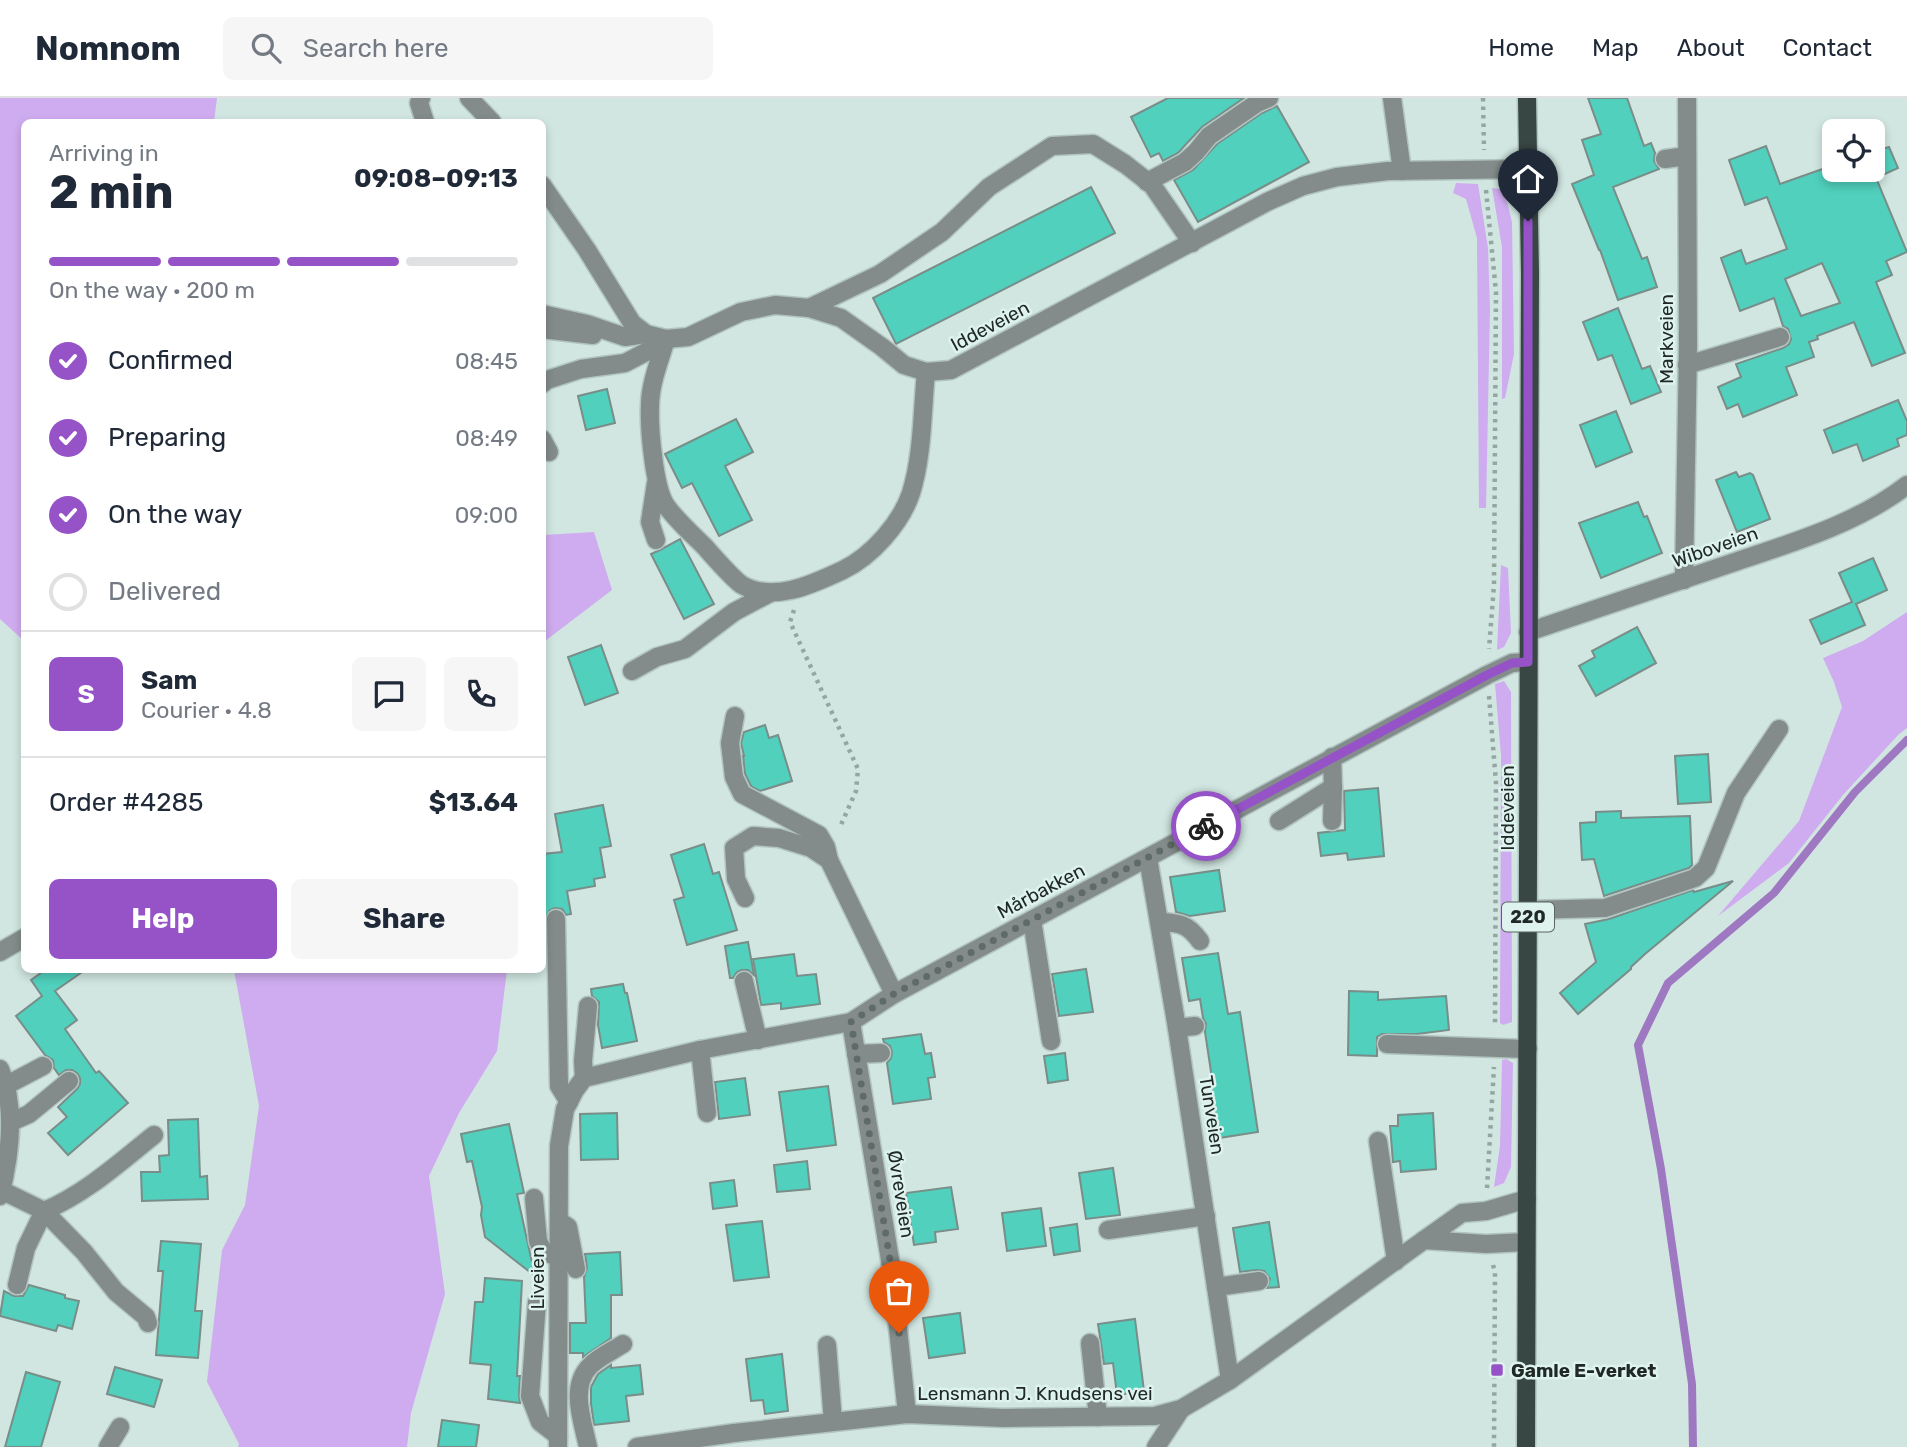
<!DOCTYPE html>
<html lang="en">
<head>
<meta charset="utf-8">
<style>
	:root { --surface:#fff; --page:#f6f6f7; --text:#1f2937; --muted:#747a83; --line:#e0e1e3; --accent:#9653c8 }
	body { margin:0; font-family:Rubik,sans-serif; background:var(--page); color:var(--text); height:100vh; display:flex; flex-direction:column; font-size:26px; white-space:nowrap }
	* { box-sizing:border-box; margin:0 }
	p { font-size:23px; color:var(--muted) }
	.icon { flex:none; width:38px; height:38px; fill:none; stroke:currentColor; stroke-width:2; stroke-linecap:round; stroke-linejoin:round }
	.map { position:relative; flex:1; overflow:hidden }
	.drawer { position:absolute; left:21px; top:21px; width:525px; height:854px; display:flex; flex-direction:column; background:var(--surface); border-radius:10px; box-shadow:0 4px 10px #0003 }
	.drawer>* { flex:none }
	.buttons { position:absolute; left:1822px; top:21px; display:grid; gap:14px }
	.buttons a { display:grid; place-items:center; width:63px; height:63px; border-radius:10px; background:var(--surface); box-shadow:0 4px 10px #0003; font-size:35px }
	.pin { position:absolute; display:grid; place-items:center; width:60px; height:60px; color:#fff; margin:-72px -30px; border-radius:50% 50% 50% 0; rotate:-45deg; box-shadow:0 0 7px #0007 }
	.pin .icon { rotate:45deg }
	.courier { position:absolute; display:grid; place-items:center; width:70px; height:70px; margin:-35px; border:5px solid #9653c8; border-radius:50%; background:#fff; color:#222; box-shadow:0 2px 9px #0007 }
	.summary em { font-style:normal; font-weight:700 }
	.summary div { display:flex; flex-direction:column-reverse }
	.summary { display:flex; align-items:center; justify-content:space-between; height:119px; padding:0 28px }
	h1 { font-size:46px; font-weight:700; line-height:52px }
	.bar { display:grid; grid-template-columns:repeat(4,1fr); gap:10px 7px; align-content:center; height:84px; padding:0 28px }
	.bar i { height:9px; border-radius:5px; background:var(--line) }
	.bar .on { background:var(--accent) }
	.bar p { grid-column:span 4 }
	.line { display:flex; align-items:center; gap:18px; padding:0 28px; border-top:2px solid var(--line) }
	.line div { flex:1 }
	.round { display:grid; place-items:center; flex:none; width:74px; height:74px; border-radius:10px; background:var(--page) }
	ol { padding:0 28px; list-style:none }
	li { display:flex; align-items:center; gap:21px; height:77px }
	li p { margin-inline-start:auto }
	li .icon { padding:7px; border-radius:50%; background:var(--accent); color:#fff; stroke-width:4 }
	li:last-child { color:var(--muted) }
	li i { width:38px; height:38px; border:4px solid var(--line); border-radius:50% }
	.action { display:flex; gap:14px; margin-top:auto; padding:14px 28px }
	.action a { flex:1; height:80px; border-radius:10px; background:var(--accent); color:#fff; font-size:28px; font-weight:700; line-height:80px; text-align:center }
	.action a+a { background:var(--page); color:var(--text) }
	header { display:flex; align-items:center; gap:42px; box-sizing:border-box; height:98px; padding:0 35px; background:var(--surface); border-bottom:2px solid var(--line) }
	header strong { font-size:33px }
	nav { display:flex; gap:38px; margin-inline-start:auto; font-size:24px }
	.search { width:490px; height:63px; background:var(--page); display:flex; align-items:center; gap:18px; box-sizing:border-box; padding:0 24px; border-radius:10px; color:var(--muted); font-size:26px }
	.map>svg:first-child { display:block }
</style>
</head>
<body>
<header>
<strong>Nomnom</strong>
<div class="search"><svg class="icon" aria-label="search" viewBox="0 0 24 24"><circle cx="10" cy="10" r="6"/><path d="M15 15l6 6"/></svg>Search here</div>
<nav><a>Home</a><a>Map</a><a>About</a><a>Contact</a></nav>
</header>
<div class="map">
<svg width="1907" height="1349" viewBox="0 0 1907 1349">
	<rect width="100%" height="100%" fill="#d1e6e1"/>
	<!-- green -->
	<g fill="#cfacef">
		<polygon points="0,0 217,0 214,24 24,24 24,543 0,521"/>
		<polygon points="1456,85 1478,86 1488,150 1490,211 1486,410 1479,410 1477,140 1466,101 1453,95"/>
		<polygon points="1492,90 1500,91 1507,104 1512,124 1514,256 1505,300 1502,301 1502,149"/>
		<polygon points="594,434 612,492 545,543 543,574 543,437"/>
		<polygon points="1501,467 1508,470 1511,535 1504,549 1497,552"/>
		<polygon points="1907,514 1907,630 1899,636 1843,697 1789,765 1718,818 1799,723 1842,609 1834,584 1823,560 1863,543"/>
		<polygon points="1504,583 1511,594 1512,924 1503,927 1500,925 1501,657 1495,586"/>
		<polygon points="234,872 507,872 497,953 459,1015 429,1078 445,1196 411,1315 407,1349 238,1349 239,1346 207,1284 222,1152 245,1107 259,1008"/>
		<polygon points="1506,961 1513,965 1511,1069 1504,1085 1494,1089 1500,1048 1502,962"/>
	</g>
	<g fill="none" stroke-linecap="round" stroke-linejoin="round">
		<!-- stream -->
		<polyline stroke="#9f78c2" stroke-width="8" points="1693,1349 1692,1286 1661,1071 1638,947 1668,885 1774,795 1855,694 1907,642"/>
	</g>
	<!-- building -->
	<g fill="#50d0bd" stroke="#798d89" stroke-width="2" fill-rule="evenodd">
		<polygon points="1168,0 1244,0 1202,29 1178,55 1163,63 1159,55 1151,59 1131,19"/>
		<polygon points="1588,0 1627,0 1644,48 1651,45 1655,55 1654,63 1659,71 1613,89 1642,161 1647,159 1657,189 1618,202 1600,152 1599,152 1572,86 1594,77 1582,42 1601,36"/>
		<polygon points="1277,8 1309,64 1198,124 1174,82 1193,72 1217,46 1262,15"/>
		<path d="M1766,48L1780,86L1834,67V72H1872V54L1889,49L1898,70L1876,80L1907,154L1886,163L1892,177L1876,184L1905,255L1872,268L1854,224L1817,238L1818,241L1809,244L1814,259L1786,269L1797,297L1743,319L1738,306L1727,311L1718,289L1741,279L1736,266L1783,250L1789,246L1791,241L1788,231L1783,228L1774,200L1740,213L1721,160L1741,152L1746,166L1787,151L1767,99L1745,107L1729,62ZM1822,165L1840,205L1801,218L1785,181Z"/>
		<polygon points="1091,89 1115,135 896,246 873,200"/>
		<polygon points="1618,210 1642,271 1650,268 1661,294 1631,306 1612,257 1598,262 1583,224"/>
		<polygon points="607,291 615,325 586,332 578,298"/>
		<polygon points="1898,302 1907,323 1907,337 1897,341 1899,348 1863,363 1857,346 1833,355 1824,332"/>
		<polygon points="1616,313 1632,354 1596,369 1580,327"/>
		<polygon points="736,321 753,354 725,368 752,422 719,438 692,385 682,390 665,356"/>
		<polygon points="1736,374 1739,379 1750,375 1753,377 1770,421 1737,434 1716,382"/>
		<polygon points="1638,404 1644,419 1647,418 1662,455 1601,480 1579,425"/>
		<polygon points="680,441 714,506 684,521 651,456 660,452"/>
		<polygon points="1873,460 1887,492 1856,506 1865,527 1821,546 1810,522 1852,504 1839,475"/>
		<polygon points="1637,529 1656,565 1596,598 1579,568 1595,559 1592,553"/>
		<polygon points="601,547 618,595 585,607 568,559"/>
		<polygon points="765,627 769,640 778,637 792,683 760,693 751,688 745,676 743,658 744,658 741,645 744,634"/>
		<polygon points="1708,656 1711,704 1678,706 1675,658"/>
		<polygon points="1378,690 1384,758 1348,762 1347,755 1321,758 1318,735 1345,732 1344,693"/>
		<polygon points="603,707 611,748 600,750 605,779 594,781 595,788 567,793 571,816 566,817 562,811 555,810 550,812 545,821 542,822 542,756 562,754 555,716"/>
		<polygon points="1621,713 1621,720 1690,718 1692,767 1689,770 1604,798 1594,761 1582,762 1580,725 1596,724 1596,714"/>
		<polygon points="704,746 713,776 719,774 737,832 687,847 674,802 684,799 671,757"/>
		<polygon points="1219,772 1225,813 1190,818 1176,814 1170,779"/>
		<polygon points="1733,783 1645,856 1631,869 1631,871 1578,916 1560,895 1596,864 1585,826 1609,821 1693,792 1694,794"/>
		<polygon points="748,844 754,877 748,872 742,872 737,874 733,880 730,880 725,848"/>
		<polygon points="1218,855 1228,916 1240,914 1258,1034 1219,1040 1211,987 1213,987 1205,934 1206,926 1203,920 1200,901 1189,903 1182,860"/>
		<polygon points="794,856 797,878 816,876 820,906 781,911 781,905 761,907 753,861"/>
		<polygon points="1086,871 1093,914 1059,918 1052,876"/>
		<polygon points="45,872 85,872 55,893 77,922 65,931 96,975 99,973 128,1005 68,1057 48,1035 67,1019 58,1009 77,991 80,986 80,980 77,975 72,972 66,972 59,977 54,970 53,962 45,957 16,918 42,898 31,882"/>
		<polygon points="623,886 625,895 627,895 637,943 602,950 598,927 599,904 592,898 591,891"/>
		<polygon points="1349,893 1378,894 1378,902 1446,898 1449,932 1417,936 1382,936 1377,939 1377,958 1348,957"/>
		<polygon points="921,936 925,956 931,955 935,979 928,980 931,1001 893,1006 887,965 891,960 892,954 890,948 884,944 883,941"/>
		<polygon points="1065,955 1068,982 1048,985 1044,958"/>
		<polygon points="745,980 750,1017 719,1021 715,984"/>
		<polygon points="828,988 836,1047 787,1053 779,994"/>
		<polygon points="617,1015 618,1061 581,1062 580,1016"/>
		<polygon points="1433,1015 1436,1071 1401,1074 1400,1063 1393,1064 1390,1028 1398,1028 1398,1017"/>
		<polygon points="198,1021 200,1079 207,1078 208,1101 142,1103 141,1074 160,1074 159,1058 169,1057 168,1022"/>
		<polygon points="509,1026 524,1095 517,1096 535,1178 485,1139 481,1117 482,1109 472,1063 467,1064 461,1036"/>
		<polygon points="807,1063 810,1091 777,1094 774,1067"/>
		<polygon points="1113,1070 1120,1117 1086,1121 1079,1075"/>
		<polygon points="734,1082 737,1108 713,1111 710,1085"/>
		<polygon points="951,1089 958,1131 935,1134 936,1144 914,1147 906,1095"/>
		<polygon points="1041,1110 1046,1148 1007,1153 1002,1115"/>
		<polygon points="762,1123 769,1179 734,1183 726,1127"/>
		<polygon points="1269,1124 1279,1189 1267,1190 1270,1181 1264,1173 1257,1172 1240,1174 1233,1130"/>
		<polygon points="1077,1126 1080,1153 1054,1157 1050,1130"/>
		<polygon points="161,1143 201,1146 195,1213 202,1213 198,1260 156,1257 163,1173 158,1173"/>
		<polygon points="620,1154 622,1197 611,1197 611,1240 583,1259 583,1255 570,1255 570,1225 586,1225 584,1179 587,1170 585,1156"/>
		<polygon points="485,1180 522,1183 517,1278 520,1278 519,1297 520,1305 488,1301 491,1267 470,1265 475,1204 483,1204"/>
		<polygon points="29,1187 65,1197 65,1200 79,1203 72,1231 58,1227 56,1233 0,1218 4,1193 14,1198 23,1198"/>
		<polygon points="960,1215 965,1255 929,1260 923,1220"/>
		<polygon points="1135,1221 1144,1293 1117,1297 1113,1265 1104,1266 1098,1226"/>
		<polygon points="782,1256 788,1313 765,1316 763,1302 751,1303 746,1261"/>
		<polygon points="611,1267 611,1270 640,1267 643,1296 626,1298 629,1323 594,1327 591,1306 591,1289 598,1276"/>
		<polygon points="115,1269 162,1282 154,1309 107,1296"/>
		<polygon points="26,1274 60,1284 41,1349 5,1349"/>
		<polygon points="442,1322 479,1327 476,1349 438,1349"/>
	</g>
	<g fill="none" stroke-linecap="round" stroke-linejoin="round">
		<!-- minor casing -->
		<g stroke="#b1c4c0" stroke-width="21">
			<g id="minor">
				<polyline points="421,0 419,5 425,24"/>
				<polyline points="469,0 492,24"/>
				<polyline points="1392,0 1402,73"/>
				<polyline points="1665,61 1687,58"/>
				<polyline points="1147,84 1185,64 1196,54 1209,38 1257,5 1269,0"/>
				<polyline points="542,87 587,152 632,225 646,236 666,241 688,239 741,214 775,207 809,210 841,220 882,249 904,267 926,274 951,272 1269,103 1303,88 1337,79 1388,73 1527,71"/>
				<polyline points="809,210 880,176 942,134 989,89 1052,48 1093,46 1125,66 1152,87 1192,145"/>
				<polyline points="542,216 587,226 625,239 646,236"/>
				<polyline points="542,231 593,237"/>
				<path d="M666,241C660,262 650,285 650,308C649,330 654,388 665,406C673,419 694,438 705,449C713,458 733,481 742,487C774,505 813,486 843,472C872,458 901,425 911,395C923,356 922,314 926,274"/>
				<polyline points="1687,267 1780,239"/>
				<polyline points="542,286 547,282 581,271 625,265 665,244"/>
				<polyline points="542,341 549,354"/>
				<polyline points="656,385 650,424 656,442"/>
				<polyline points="1684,482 1688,247 1687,0"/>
				<path d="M1528,534C1596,511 1664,488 1732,465C1791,445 1857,426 1907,387"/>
				<polyline points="632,573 657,559 685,551 734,514 770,495"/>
				<polyline points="735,618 730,645 734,679 742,696 819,737 826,749 829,762"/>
				<polyline points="1332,659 1333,689 1332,723"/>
				<polyline points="1279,723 1333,689"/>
				<polyline points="1148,760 1177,930 1230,1282"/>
				<polyline points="745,800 736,781 734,750 753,738 779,740 811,750 829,762 894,896"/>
				<polyline points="1528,812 1605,810 1695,780 1706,770 1736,695 1779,631"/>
				<polyline points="556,821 559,988 569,1004"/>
				<polyline points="1032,822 1051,943"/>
				<path d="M1160,824C1180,825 1188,826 1200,843"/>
				<polyline points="0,854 24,840"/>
				<polyline points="744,883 758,942"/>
				<polyline points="851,924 892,1174 907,1316"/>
				<polyline points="1177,930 1195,928"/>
				<polyline points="1387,946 1528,951"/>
				<polyline points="700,952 707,1015"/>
				<polyline points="856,956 881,955"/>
				<path d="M0,971C17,1010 10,1058 0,1098"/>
				<polyline points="584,980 583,963 588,908"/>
				<polyline points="5,988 43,968"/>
				<polyline points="11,1024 29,1016 69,983"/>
				<polyline points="1378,1043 1396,1163"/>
				<polyline points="1,1092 44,1113 84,1154 116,1194 146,1219 148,1225"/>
				<polyline points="534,1100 538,1143 544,1155 558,1158"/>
				<polyline points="562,1125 568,1129 576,1171"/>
				<polyline points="1108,1132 1206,1118"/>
				<polyline points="1526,1144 1486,1146 1424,1142 1462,1115 1486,1113 1527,1101"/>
				<path d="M17,1187L26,1150L44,1113C85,1096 119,1065 154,1037"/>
				<polyline points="1216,1189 1259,1183"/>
				<polyline points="537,1204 530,1298 540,1324 558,1338"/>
				<polyline points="1090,1245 1098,1319"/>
				<polyline points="827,1247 833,1324"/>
				<polyline points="108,1349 120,1329"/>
				<polyline points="558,1349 559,1048 565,1011 575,992 584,980 700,952 851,924 894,896 1487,577 1512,565 1528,564"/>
				<path d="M588,1349C583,1324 569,1289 590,1268C599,1259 612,1253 623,1246"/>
				<polyline points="637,1349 734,1335 907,1316 1004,1320 1155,1318 1181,1311 1230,1282 1424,1142"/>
				<polyline points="1156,1349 1181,1311"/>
			</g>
		</g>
		<!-- major casing -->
		<g stroke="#b1c4c0" stroke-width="21">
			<polyline id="major" points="1526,1349 1530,175 1527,0"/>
		</g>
		<!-- path -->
		<g stroke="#95a6a2" stroke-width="4.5" stroke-dasharray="3.5 5" stroke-linecap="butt">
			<polyline points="1483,0 1484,52"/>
			<polyline points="1486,92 1496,194 1494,487 1489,551"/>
			<polyline points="794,512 790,524 858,671 856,693 840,729"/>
			<polyline points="1489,598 1496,685 1495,929"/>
			<polyline points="1487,1090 1494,969"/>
			<polyline points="1493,1167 1495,1174 1494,1349"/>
		</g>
		<!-- minor -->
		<use href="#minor" stroke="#838c8a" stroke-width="18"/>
		<!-- major -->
		<use href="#major" stroke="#394744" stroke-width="18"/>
	</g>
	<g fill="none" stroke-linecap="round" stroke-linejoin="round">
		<!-- done -->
		<polyline stroke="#5f6b68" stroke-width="7" stroke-dasharray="0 12.6" points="899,1235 892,1174 851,924 894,896 1206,728"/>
		<!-- route -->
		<polyline stroke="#9653c8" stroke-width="9" points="1206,728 1487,577 1512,565 1528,564 1528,123"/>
	</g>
	<!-- markers -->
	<rect fill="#9653c8" stroke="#def3ee" stroke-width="2.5" x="1490" y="1265" width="14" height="14" rx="3.5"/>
	<g text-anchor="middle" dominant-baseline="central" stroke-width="5" stroke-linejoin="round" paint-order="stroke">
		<!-- shield labels -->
		<rect fill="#def3ee" stroke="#5a6663" stroke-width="2" x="1502" y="804.5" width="52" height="29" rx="5"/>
		<g font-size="18" font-weight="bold" fill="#212927">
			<text x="1528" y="819">220</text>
		</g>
		<!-- street labels -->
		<g font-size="19" fill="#212927" stroke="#def3ee">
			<text transform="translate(990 228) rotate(-28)">Iddeveien</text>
			<text transform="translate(1666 241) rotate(-90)">Markveien</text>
			<text transform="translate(1715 449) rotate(-19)">Wiboveien</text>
			<text transform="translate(1507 710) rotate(-90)">Iddeveien</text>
			<text transform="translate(1041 793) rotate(-28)">Mårbakken</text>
			<text transform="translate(1212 1017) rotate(81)">Tunveien</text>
			<text transform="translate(901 1096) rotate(81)">Øvreveien</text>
			<text transform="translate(537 1180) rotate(-90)">Liveien</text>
			<text x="1035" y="1295">Lensmann J. Knudsens vei</text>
		</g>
		<!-- poi labels -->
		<g font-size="19" font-weight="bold" fill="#212927" stroke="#def3ee" text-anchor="start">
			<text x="1511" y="1272">Gamle E-verket</text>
		</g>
	</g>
</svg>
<div class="buttons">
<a><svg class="icon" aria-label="locate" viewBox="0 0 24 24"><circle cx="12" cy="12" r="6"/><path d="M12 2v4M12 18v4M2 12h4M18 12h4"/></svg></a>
</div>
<div class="pin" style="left:899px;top:1235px;background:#ea580c"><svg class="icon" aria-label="bag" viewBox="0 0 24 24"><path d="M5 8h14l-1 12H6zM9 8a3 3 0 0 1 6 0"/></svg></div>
<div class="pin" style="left:1528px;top:123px;background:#1f2937"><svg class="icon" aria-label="home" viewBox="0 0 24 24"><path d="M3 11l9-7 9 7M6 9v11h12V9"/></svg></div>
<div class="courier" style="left:1206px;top:728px"><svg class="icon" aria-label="bike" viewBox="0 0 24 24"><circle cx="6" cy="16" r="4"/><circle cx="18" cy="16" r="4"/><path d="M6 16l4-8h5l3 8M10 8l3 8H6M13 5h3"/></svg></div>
<section class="drawer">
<div class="summary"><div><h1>2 min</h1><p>Arriving in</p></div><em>09:08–09:13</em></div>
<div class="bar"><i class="on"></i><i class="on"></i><i class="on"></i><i></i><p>On the way · 200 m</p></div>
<ol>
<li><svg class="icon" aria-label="check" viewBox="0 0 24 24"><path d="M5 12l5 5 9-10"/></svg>Confirmed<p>08:45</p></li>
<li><svg class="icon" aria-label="check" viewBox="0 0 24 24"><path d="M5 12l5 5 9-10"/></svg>Preparing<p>08:49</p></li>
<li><svg class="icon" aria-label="check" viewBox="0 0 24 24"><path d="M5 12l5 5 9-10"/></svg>On the way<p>09:00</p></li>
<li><i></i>Delivered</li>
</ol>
<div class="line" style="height:126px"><b class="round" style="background:var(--accent);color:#fff">S</b><div><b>Sam</b><p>Courier · 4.8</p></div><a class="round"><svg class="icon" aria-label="chat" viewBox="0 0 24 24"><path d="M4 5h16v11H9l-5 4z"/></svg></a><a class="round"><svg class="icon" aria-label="phone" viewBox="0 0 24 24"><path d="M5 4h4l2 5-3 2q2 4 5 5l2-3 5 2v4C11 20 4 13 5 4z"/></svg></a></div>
<div class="line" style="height:91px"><div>Order #4285</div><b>$13.64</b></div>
<div class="action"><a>Help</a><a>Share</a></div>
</section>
</div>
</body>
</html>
